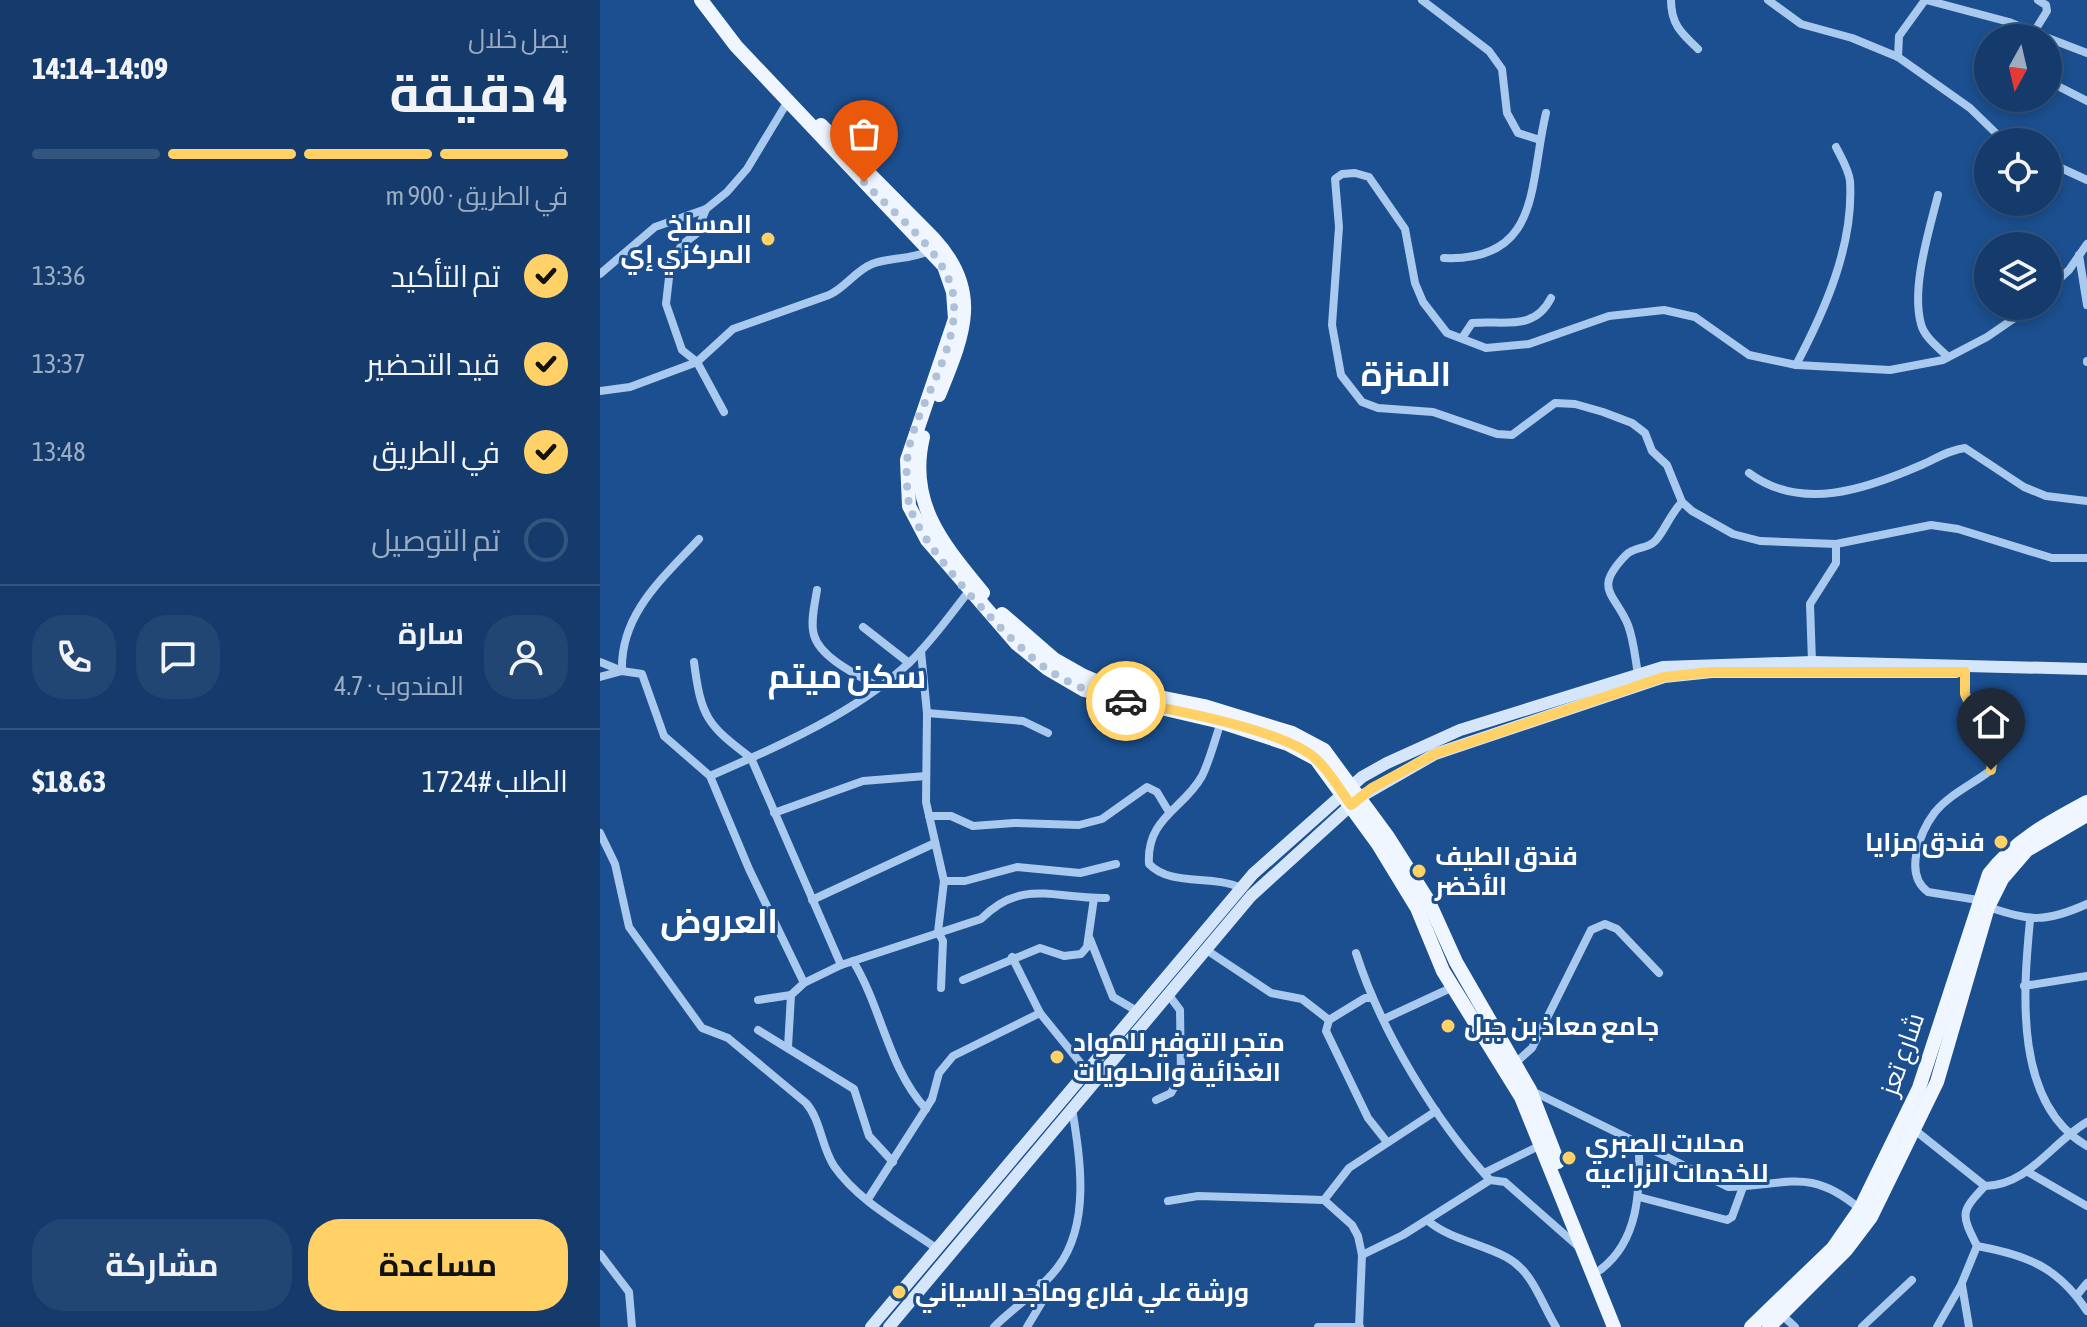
<!DOCTYPE html>
<html lang="ar">
<head>
<meta charset="utf-8">
<style>
	:root { --surface:#143b6b; --page:#214673; --text:#f1f3f6; --muted:#9dadc1; --line:#33557e; --accent:#ffd166 }
	body { margin:0; font-family:"Asap Condensed",Cairo,sans-serif; background:var(--page); color:var(--text); direction:rtl; height:100vh; display:flex; flex-direction:column; font-size:30px; white-space:nowrap }
	* { box-sizing:border-box; margin:0 }
	p { font-size:26px; color:var(--muted) }
	.icon { flex:none; width:44px; height:44px; fill:none; stroke:currentColor; stroke-width:2; stroke-linecap:round; stroke-linejoin:round }
	.map { position:relative; flex:1; overflow:hidden; direction:ltr }
	.details { display:flex; flex-direction:column; background:var(--surface); width:600px }
	.details>* { flex:none }
	.needle { width:52px; rotate:188deg }
	.fabs { position:absolute; left:1374px; top:24px; display:grid; gap:16px }
	.fabs a { display:grid; place-items:center; width:88px; height:88px; border-radius:50%; background:var(--surface); box-shadow:0 4px 12px #0003,0 0 0 2px var(--line); font-size:40px }
	.pin { position:absolute; display:grid; place-items:center; width:68px; height:68px; color:#fff; margin:-82px -34px; border-radius:50% 50% 50% 0; rotate:-45deg; box-shadow:0 0 8px #0007 }
	.pin .icon { rotate:45deg }
	.courier { position:absolute; display:grid; place-items:center; width:80px; height:80px; margin:-40px; border:6px solid #ffd166; border-radius:50%; background:#fff; color:#222; box-shadow:0 2px 10px #0007 }
	.summary em { font-style:normal; font-weight:700 }
	.summary div { display:flex; flex-direction:column-reverse }
	.summary { display:flex; align-items:center; justify-content:space-between; height:136px; padding:0 32px }
	h1 { font-size:52px; font-weight:700; line-height:60px }
	.bar { display:grid; grid-template-columns:repeat(4,1fr); gap:12px 8px; align-content:center; height:96px; padding:0 32px }
	.bar i { height:10px; border-radius:6px; background:var(--line) }
	.bar .active { background:var(--accent) }
	.bar p { grid-column:span 4 }
	.line { display:flex; align-items:center; gap:20px; padding:0 32px; border-top:2px solid var(--line) }
	.line div { flex:1 }
	.round { display:grid; place-items:center; flex:none; width:84px; height:84px; border-radius:32px; background:var(--page) }
	ol { padding:0 32px; list-style:none }
	li { display:flex; align-items:center; gap:24px; height:88px }
	li p { margin-inline-start:auto }
	li .icon { padding:8px; border-radius:50%; background:var(--accent); color:#111; stroke-width:4 }
	li:last-child { color:var(--muted) }
	li i { width:44px; height:44px; border:4px solid var(--line); border-radius:50% }
	.action { display:flex; gap:16px; margin-top:auto; padding:16px 32px }
	.action a { flex:1; height:92px; border-radius:32px; background:var(--accent); color:#111; font-size:32px; font-weight:700; line-height:92px; text-align:center }
	.action a+a { background:var(--page); color:var(--text) }
	main { display:flex; flex:1; min-height:0 }
	.map>svg:first-child { display:block }
</style>
</head>
<body>
<main>
<div class="map">
<svg width="1487" height="1327" viewBox="0 0 1487 1327">
	<rect width="100%" height="100%" fill="#1b4f8f"/>
	<g fill="none" stroke-linecap="round" stroke-linejoin="round">
		<!-- street -->
		<g stroke="#a9c9ee" stroke-width="8">
			<polyline points="822,0 889,51 902,69 907,113 918,133 940,140"/>
			<path d="M1071,0C1071,24 1081,33 1098,49"/>
			<polyline points="1168,0 1201,24 1252,38 1298,57 1370,108 1405,142"/>
			<polyline points="1326,0 1409,22 1448,38"/>
			<polyline points="1434,32 1447,11 1446,5 1438,0"/>
			<polyline points="1448,38 1487,53"/>
			<polyline points="1298,57 1299,36 1325,0"/>
			<polyline points="1448,81 1487,101"/>
			<polyline points="1448,162 1487,180"/>
			<path d="M1338,195C1329,231 1311,288 1321,324C1324,337 1339,348 1348,357"/>
			<polyline points="106,209 96,234 83,244 71,260 66,304 82,350 97,362 124,412"/>
			<polyline points="1479,255 1487,305"/>
			<path d="M844,258C942,262 929,183 946,113"/>
			<polyline points="0,274 55,227 106,209 127,192 147,169 188,101"/>
			<polyline points="1448,289 1469,270 1487,244"/>
			<polyline points="1432,306 1387,337 1343,360 1290,370 1196,365 1149,355 1095,317 1064,310 1009,316 929,344 886,348 847,333 823,302 815,283 805,229 769,177 755,173 742,174 735,179 739,227 732,325 741,375 762,402 778,408 833,412 897,434 912,435 955,403 975,404 1003,412 1032,423 1045,433 1052,451 1067,465 1082,502 1092,511 1133,534 1160,541 1236,544 1331,525 1358,529 1452,558 1487,558"/>
			<path d="M862,338L872,323C903,320 934,332 951,298"/>
			<polyline points="1487,361 1487,362"/>
			<path d="M1196,365C1225,310 1254,245 1250,181C1249,170 1241,157 1236,147"/>
			<path d="M0,391L30,387L97,362L133,329L229,295C246,287 255,271 272,264C290,257 310,260 329,251"/>
			<path d="M1149,473C1201,512 1266,489 1319,466C1335,459 1349,450 1365,448L1424,487L1446,496L1487,501"/>
			<path d="M217,590C215,603 210,622 214,635C220,658 259,676 279,687"/>
			<polyline points="263,627 309,663"/>
			<polyline points="321,651 327,713 326,802 344,881 338,932 343,941 341,988"/>
			<path d="M0,662L22,671C20,614 63,578 99,539"/>
			<path d="M94,662C101,717 107,725 151,758C205,734 265,704 310,662C332,641 350,615 369,591"/>
			<polyline points="1212,662 1210,604 1236,563 1236,544"/>
			<path d="M1365,672V694L1393,763L1391,770C1373,784 1350,794 1335,812C1320,832 1303,874 1328,892L1378,900"/>
			<path d="M1038,674C1035,658 1034,641 1028,625C1015,593 992,590 1026,555C1034,547 1046,549 1054,542C1062,536 1070,514 1082,502"/>
			<polyline points="0,677 22,671 42,674 64,736 110,776 149,869 204,983"/>
			<polyline points="327,713 423,721 448,733"/>
			<path d="M621,722C615,739 610,760 602,776C584,809 546,818 549,864C571,887 612,874 641,888"/>
			<polyline points="110,776 151,758 241,965"/>
			<polyline points="174,813 263,781 326,776"/>
			<polyline points="329,816 351,816 373,826 414,823 479,825 502,819 547,787 557,792 569,812"/>
			<path d="M0,833L15,864L29,927L102,1028L128,1038L206,1103C221,1120 221,1146 234,1166C258,1201 302,1224 336,1248"/>
			<polyline points="344,881 365,881 417,867 480,873 516,864"/>
			<polyline points="212,900 335,843"/>
			<path d="M1388,907C1431,921 1445,923 1487,904"/>
			<path d="M1430,920C1423,993 1414,1104 1487,1146"/>
			<polyline points="490,939 513,997 537,1011"/>
			<polyline points="605,949 671,993 702,999 729,1020"/>
			<path d="M756,953C781,1031 835,1120 890,1180L905,1182L980,1248"/>
			<polyline points="412,957 440,1013 487,1071"/>
			<path d="M253,961C282,1008 288,1068 326,1109"/>
			<polyline points="363,980 440,948 464,956 481,954 487,947 494,898"/>
			<polyline points="1424,986 1487,976"/>
			<polyline points="770,998 765,998 729,1020 726,1031 768,1118 787,1142"/>
			<path d="M158,1000L191,995L204,983L241,965L381,919C422,878 454,899 506,898"/>
			<polyline points="784,1019 853,987"/>
			<polyline points="158,1030 254,1089 269,1136 293,1162"/>
			<polyline points="188,1047 191,995"/>
			<polyline points="912,1066 932,1048 991,930 1005,924 1017,929 1059,973"/>
			<path d="M930,1090L1128,1187C1187,1186 1209,1166 1260,1209"/>
			<polyline points="556,1100 571,1093 581,1075 580,1010 568,994"/>
			<path d="M1311,1127L1385,1186C1429,1185 1451,1143 1487,1122"/>
			<polyline points="1428,1172 1487,1206"/>
			<polyline points="884,1173 941,1145"/>
			<polyline points="1039,1197 1127,1220 1132,1217 1143,1187"/>
			<polyline points="268,1199 332,1099 339,1073 353,1056 440,1013"/>
			<polyline points="724,1200 749,1168 836,1111"/>
			<polyline points="568,1201 598,1196 724,1200 752,1225 758,1236 762,1255 759,1327"/>
			<path d="M827,1220C849,1239 880,1243 906,1257C933,1271 941,1303 956,1327"/>
			<path d="M1377,1246C1427,1255 1458,1267 1487,1311"/>
			<polyline points="0,1254 29,1292 32,1327"/>
			<polyline points="762,1255 803,1235 890,1180"/>
			<path d="M1000,1270C1039,1241 1040,1191 1039,1145"/>
			<polyline points="1362,1285 1369,1327"/>
			<polyline points="1477,1295 1487,1283"/>
			<polyline points="1182,1315 1195,1327"/>
			<path d="M394,1327C414,1307 441,1290 458,1267C491,1223 480,1158 472,1108"/>
			<polyline points="427,1327 442,1302 441,1283"/>
			<polyline points="718,1327 760,1327"/>
			<polyline points="1262,1327 1312,1280"/>
			<path d="M1337,1327L1361,1285L1377,1246C1361,1214 1360,1212 1385,1186"/>
		</g>
		<!-- secondary -->
		<g stroke="#d6e6fa" stroke-width="12">
			<polyline points="271,1327 653,874 762,777 787,763 860,730 1063,667 1212,662 1487,669"/>
			<polyline points="289,1327 651,896 760,797 835,754 1064,677 1112,672 1356,672"/>
		</g>
		<!-- primary -->
		<g stroke="#f0f6ff" stroke-width="14">
			<polyline points="101,0 136,46 344,266 353,292 355,319 307,460 309,506 327,540 416,643 448,669 484,690 621,722 688,744 716,759 778,844 817,908 843,971 921,1097 1014,1327"/>
			<path d="M221,125L334,239C383,292 363,336 339,395"/>
			<path d="M323,437C307,504 344,545 383,593"/>
			<polyline points="402,614 454,659 484,676 510,687 604,706 692,733 724,750 788,837 828,900 856,962 930,1090 958,1162"/>
			<path d="M1151,1327L1233,1248L1260,1209L1319,1088L1389,874C1415,840 1450,822 1487,802"/>
			<polyline points="1169,1327 1246,1250 1271,1217 1337,1082 1388,907 1402,879 1427,850 1487,815"/>
		</g>
	</g>
	<g fill="none" stroke-linecap="round" stroke-linejoin="round">
		<!-- done -->
		<path stroke="#afc1d8" stroke-width="8" stroke-dasharray="0 14.4" d="M264,182C292,212 347,254 353,294C362,353 311,408 307,462C306,474 307,492 309,504C318,545 413,646 448,670C472,685 498,697 526,701"/>
		<!-- route -->
		<path stroke="#ffd166" stroke-width="10" d="M526,701C569,709 687,730 717,760C730,772 740,790 751,805L772,788L835,754L1064,677L1112,672H1365V694L1393,755L1391,770"/>
	</g>
	<!-- markers -->
	<g fill="#ffd166" stroke="#1b4f8f" stroke-width="3">
		<circle cx="168" cy="239" r="8"/>
		<circle cx="1401" cy="842" r="8"/>
		<circle cx="819" cy="871" r="8"/>
		<circle cx="848" cy="1026" r="8"/>
		<circle cx="457" cy="1057" r="8"/>
		<circle cx="969" cy="1158" r="8"/>
		<circle cx="299" cy="1292" r="8"/>
	</g>
	<g text-anchor="middle" dominant-baseline="central" stroke-width="6" stroke-linejoin="round" paint-order="stroke">
		<!-- poi labels -->
		<g font-size="26" font-weight="bold" fill="#fff" stroke="#1b4f8f" text-anchor="start">
			<text x="152" y="224" text-anchor="end">المسلخ<tspan x="152" dy="30">المركزي إي</tspan></text>
			<text x="1385" y="842" text-anchor="end">فندق مزايا</text>
			<text x="835" y="856">فندق الطيف<tspan x="835" dy="30">الأخضر</tspan></text>
			<text x="864" y="1026">جامع معاذ بن جبل</text>
			<text x="473" y="1042">متجر التوفير للمواد<tspan x="473" dy="30">الغذائية والحلويات</tspan></text>
			<text x="985" y="1143">محلات الصبري<tspan x="985" dy="30">للخدمات الزراعيه</tspan></text>
			<text x="315" y="1292">ورشة علي فارع وماجد السياني</text>
		</g>
		<!-- street labels -->
		<g font-size="26" fill="#fff" stroke="#1b4f8f">
			<text transform="translate(1302 1054) rotate(-71)">شارع تعز</text>
		</g>
		<!-- district labels -->
		<g font-size="34" font-weight="bold" fill="#fff" stroke="#1b4f8f">
			<text x="806" y="373">المنزة</text>
			<text x="247" y="675">سكن ميتم</text>
			<text x="119" y="920">العروض</text>
		</g>
	</g>
</svg>
<div class="fabs">
<a><svg class="needle" viewBox="-14 -14 28 28"><path d="M0-13l5 13h-10z" fill="#e53935"/><path d="M0 13l5-13h-10z" fill="#9dadc1"/></svg></a>
<a><svg class="icon" aria-label="locate" viewBox="0 0 24 24"><circle cx="12" cy="12" r="6"/><path d="M12 2v4M12 18v4M2 12h4M18 12h4"/></svg></a>
<a><svg class="icon" aria-label="layers" viewBox="0 0 24 24"><path d="M12 4l9 5-9 5-9-5zM3 14l9 5 9-5"/></svg></a>
</div>
<div class="pin" style="left:264px;top:182px;background:#ea580c"><svg class="icon" aria-label="bag" viewBox="0 0 24 24"><path d="M5 8h14l-1 12H6zM9 8a3 3 0 0 1 6 0"/></svg></div>
<div class="pin" style="left:1391px;top:770px;background:#1f2937"><svg class="icon" aria-label="home" viewBox="0 0 24 24"><path d="M3 11l9-7 9 7M6 9v11h12V9"/></svg></div>
<div class="courier" style="left:526px;top:701px"><svg class="icon" aria-label="car" viewBox="0 0 24 24"><path d="M5 17H2v-5l4-1 3-4h7l3 4 3 1v5h-3M9 17h6M6 11h13"/><circle cx="7" cy="17" r="2"/><circle cx="17" cy="17" r="2"/></svg></div>
</div>
<section class="details">
<div class="summary"><div><h1>4 دقيقة</h1><p>يصل خلال</p></div><em>14:09–14:14</em></div>
<div class="bar"><i class="active"></i><i class="active"></i><i class="active"></i><i></i><p>في الطريق · 900 m</p></div>
<ol>
<li><svg class="icon" aria-label="check" viewBox="0 0 24 24"><path d="M5 12l5 5 9-10"/></svg>تم التأكيد<p>13:36</p></li>
<li><svg class="icon" aria-label="check" viewBox="0 0 24 24"><path d="M5 12l5 5 9-10"/></svg>قيد التحضير<p>13:37</p></li>
<li><svg class="icon" aria-label="check" viewBox="0 0 24 24"><path d="M5 12l5 5 9-10"/></svg>في الطريق<p>13:48</p></li>
<li><i></i>تم التوصيل</li>
</ol>
<div class="line" style="height:144px"><a class="round"><svg class="icon" aria-label="person" viewBox="0 0 24 24"><circle cx="12" cy="8" r="4"/><path d="M4 21q1-7 8-7t8 7"/></svg></a><div><b>سارة</b><p>المندوب · 4.7</p></div><a class="round"><svg class="icon" aria-label="chat" viewBox="0 0 24 24"><path d="M4 5h16v11H9l-5 4z"/></svg></a><a class="round"><svg class="icon" aria-label="phone" viewBox="0 0 24 24"><path d="M5 4h4l2 5-3 2q2 4 5 5l2-3 5 2v4C11 20 4 13 5 4z"/></svg></a></div>
<div class="line" style="height:104px"><div>الطلب #1724</div><b>$18.63</b></div>
<div class="action"><a>مساعدة</a><a>مشاركة</a></div>
</section>
</main>
</body>
</html>
